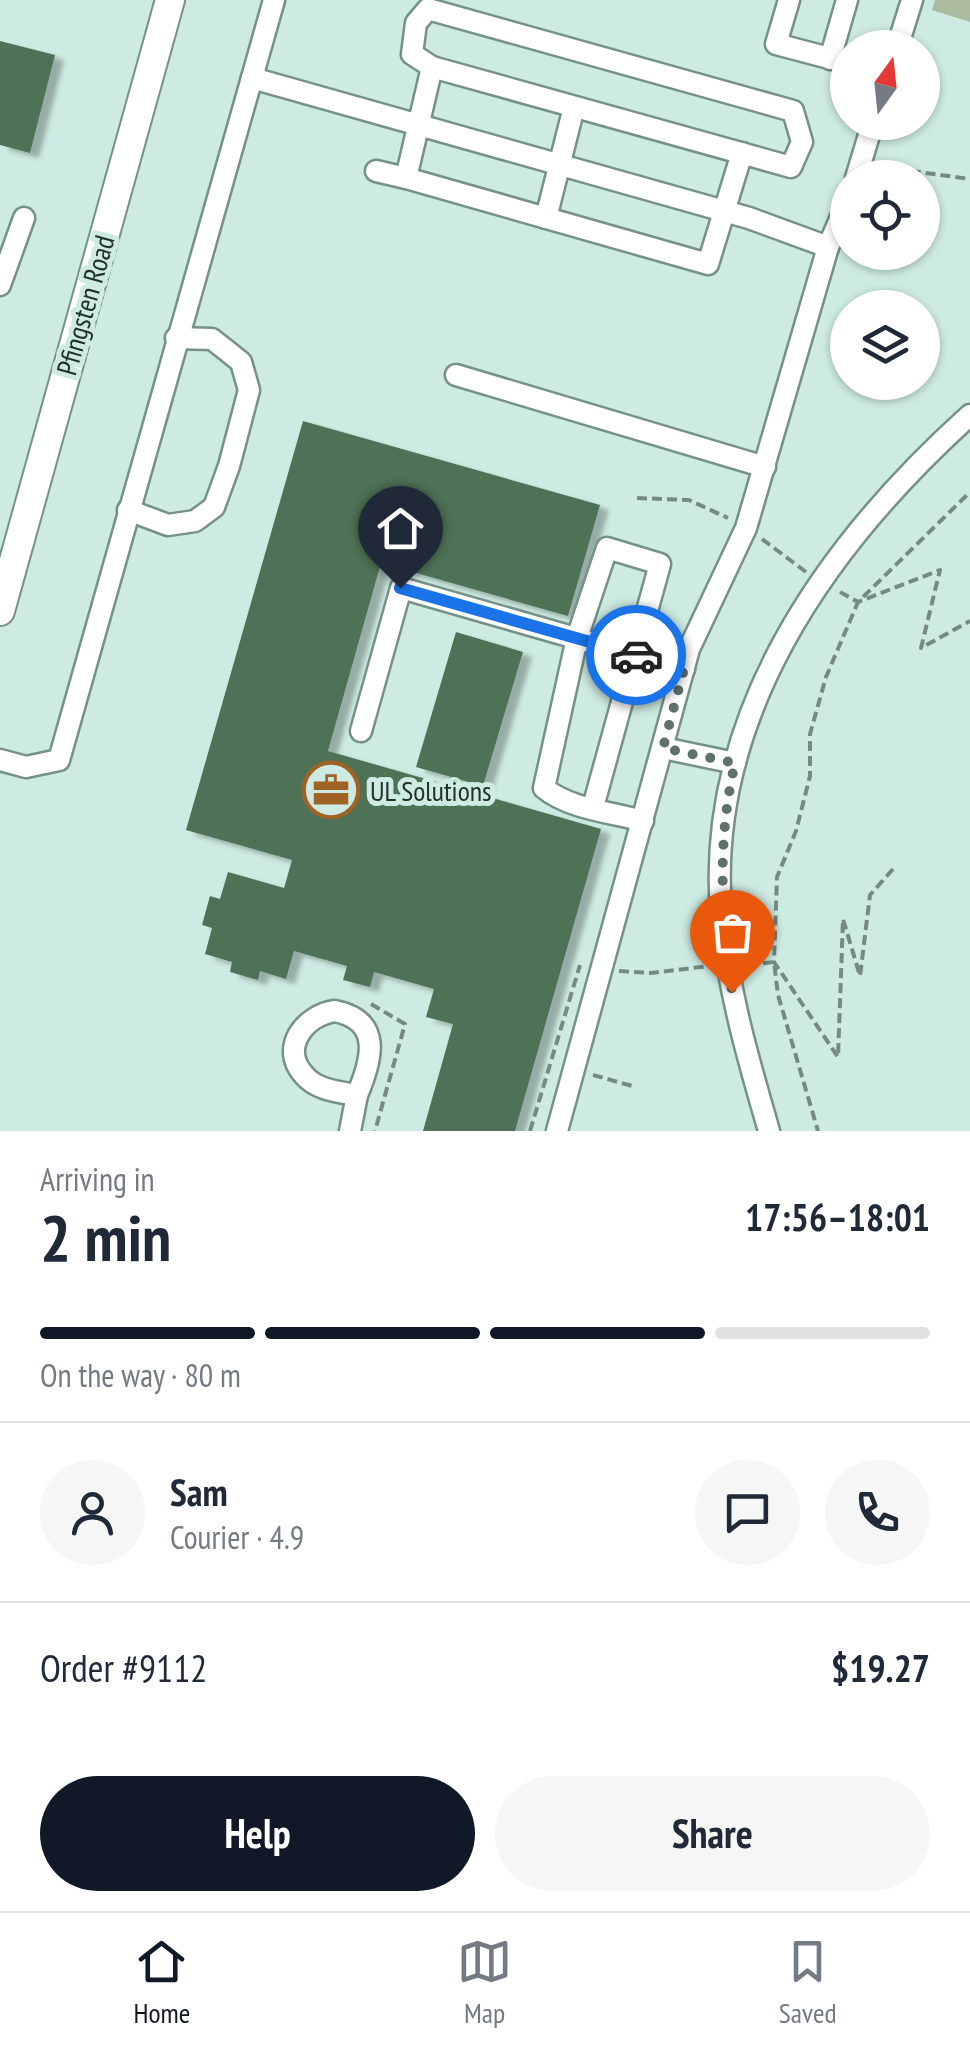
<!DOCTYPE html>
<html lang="en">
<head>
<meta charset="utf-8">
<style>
	:root { --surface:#fff; --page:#f6f6f7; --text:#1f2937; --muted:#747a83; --line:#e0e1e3; --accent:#111827 }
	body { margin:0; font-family:"PT Sans Narrow",sans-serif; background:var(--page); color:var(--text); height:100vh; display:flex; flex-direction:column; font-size:38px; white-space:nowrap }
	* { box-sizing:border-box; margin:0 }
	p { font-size:32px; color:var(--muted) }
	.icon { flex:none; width:55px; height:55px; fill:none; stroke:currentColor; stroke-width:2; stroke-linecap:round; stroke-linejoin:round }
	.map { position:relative; height:1131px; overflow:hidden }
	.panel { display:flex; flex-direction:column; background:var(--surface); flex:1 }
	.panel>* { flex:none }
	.needle { width:65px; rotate:15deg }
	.tools { position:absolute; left:830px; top:30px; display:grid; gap:20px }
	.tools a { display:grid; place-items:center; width:110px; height:110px; border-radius:50%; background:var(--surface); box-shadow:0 2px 8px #0004; font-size:50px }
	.pin { position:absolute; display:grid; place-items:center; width:85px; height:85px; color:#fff; margin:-102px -42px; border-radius:50% 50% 50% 0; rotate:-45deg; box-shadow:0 0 10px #0007 }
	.pin .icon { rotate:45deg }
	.courier { position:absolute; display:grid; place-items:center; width:100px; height:100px; margin:-50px; border:8px solid #1a73e8; border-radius:50%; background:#fff; color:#222; box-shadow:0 2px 12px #0007 }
	.head em { font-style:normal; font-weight:700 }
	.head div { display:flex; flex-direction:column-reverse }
	.head { display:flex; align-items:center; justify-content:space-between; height:170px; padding:0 40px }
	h1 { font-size:65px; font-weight:700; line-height:75px }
	.bar { display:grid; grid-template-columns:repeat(4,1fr); gap:15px 10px; align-content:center; height:120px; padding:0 40px }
	.bar i { height:12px; border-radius:8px; background:var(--line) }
	.bar .on { background:var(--accent) }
	.bar p { grid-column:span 4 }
	.line { display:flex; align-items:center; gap:25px; padding:0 40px; border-top:2px solid var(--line) }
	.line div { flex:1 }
	.round { display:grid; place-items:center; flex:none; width:105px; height:105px; border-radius:52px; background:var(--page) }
	.primary-button { display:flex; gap:20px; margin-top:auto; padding:20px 40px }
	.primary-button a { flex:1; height:115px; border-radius:60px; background:var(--accent); color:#fff; font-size:40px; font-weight:700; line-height:115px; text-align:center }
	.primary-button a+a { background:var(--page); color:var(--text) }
	.dock { display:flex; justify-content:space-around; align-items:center; height:140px; border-top:2px solid var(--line); background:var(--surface); font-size:28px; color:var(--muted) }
	.dock a { display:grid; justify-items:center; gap:5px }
	.dock .on { color:var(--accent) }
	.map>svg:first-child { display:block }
</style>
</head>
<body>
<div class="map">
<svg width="970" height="1131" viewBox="0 0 970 1131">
	<defs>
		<filter id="shadow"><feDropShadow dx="9" dy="5" stdDeviation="2.5" flood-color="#0004"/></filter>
	</defs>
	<rect width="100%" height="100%" fill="#cdebe2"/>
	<!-- pitch -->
	<polygon fill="#abbb9d" points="935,0 970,0 970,22 932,10"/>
	<!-- building -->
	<g fill="#4d7257" filter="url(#shadow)">
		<polygon points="0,41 55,55 30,153 0,145"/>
		<polygon points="303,421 600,505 568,616 381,563 328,751 601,829 515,1131 423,1131 453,1024 426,1017 434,989 374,972 370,987 343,980 347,966 294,951 286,979 260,971 258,980 230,972 232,962 205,954 212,928 202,925 210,896 220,899 228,872 284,888 292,860 186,830"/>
		<polygon points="456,632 523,652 483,786 416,767"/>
	</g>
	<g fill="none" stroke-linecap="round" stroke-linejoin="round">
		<!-- minor casing -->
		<g stroke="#759188" stroke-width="25">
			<g id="minor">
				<polyline points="789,0 776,44 848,63"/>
				<polygon points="428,9 793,111 802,142 791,167 432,67 412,54 416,23"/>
				<polyline points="897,48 912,0"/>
				<polyline points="830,59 847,0"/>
				<polyline points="252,78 749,218 828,247"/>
				<polyline points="376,171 406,178 432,67"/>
				<polyline points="406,178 708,264 742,153"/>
				<polyline points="856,178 873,122"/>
				<polyline points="546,218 574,107"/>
				<polyline points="0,285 24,218"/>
				<polyline points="456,375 765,467"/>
				<polyline points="128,510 168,525 195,521 214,507 229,466 249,390 241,362 212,339 176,338"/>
				<polyline points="361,731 401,588 684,669"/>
				<polyline points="663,748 735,763"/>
				<polyline points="0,760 26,767 59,760 274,0"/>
				<path d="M593,807L660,564L607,548L577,638L544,788C568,808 609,812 639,820L643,821"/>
				<path d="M335,1011C383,1021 372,1060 357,1095C339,1092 316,1090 304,1075C279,1048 305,1015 335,1011Z"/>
				<polyline points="350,1131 357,1095"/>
				<polyline points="557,1131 689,649 746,528 828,247 848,201"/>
				<path d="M769,1131C749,1062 729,994 722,923C701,719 826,545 970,415"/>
			</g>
		</g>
		<!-- major casing -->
		<g stroke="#759188" stroke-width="32">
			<polyline id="major" points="0,611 170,0"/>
		</g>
		<!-- path -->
		<g stroke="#768a84" stroke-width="4" stroke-dasharray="10 5" stroke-linecap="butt">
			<polyline points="881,167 970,179"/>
			<polyline points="637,498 689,500 728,518"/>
			<polyline points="762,539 806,572"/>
			<polyline points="840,592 858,602 940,570 921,648 970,621"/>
			<polyline points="893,869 870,895 860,976 843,919 838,1057 774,962 777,877 796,831 810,776 810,734 826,677 858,602 970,492"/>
			<polyline points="748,965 774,962 778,995 818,1131"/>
			<polyline points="619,971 651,973 709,966"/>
			<polyline points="371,1004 405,1024 375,1131"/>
			<polyline points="593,1075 636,1087"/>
			<polyline points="530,1131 580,965"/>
		</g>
		<!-- minor -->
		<use href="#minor" stroke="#fff" stroke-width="20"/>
		<!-- major -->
		<use href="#major" stroke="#fff" stroke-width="28"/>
	</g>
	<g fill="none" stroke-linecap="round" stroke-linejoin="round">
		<!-- done -->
		<path stroke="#5e716b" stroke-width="10" stroke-dasharray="0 18" d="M636,655L684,669L663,748L735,763C717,841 721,913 732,992"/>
		<!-- route -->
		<polyline stroke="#1a73e8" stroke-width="12" points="400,588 636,655"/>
	</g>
	<!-- icons -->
	<defs>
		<g id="office-ring" transform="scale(2.875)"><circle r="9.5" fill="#cdebe2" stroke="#9f6326" stroke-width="1.5"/><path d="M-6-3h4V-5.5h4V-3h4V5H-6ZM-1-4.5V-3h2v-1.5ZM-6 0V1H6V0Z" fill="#9f6326"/></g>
	</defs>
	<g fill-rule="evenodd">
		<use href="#office-ring" x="331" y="790"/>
	</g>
	<g text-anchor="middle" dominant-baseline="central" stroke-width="10" stroke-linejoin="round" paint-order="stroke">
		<!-- street labels -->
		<g font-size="28" fill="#232f2b" stroke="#cdebe2">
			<text transform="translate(85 305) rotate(-74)">Pfingsten Road</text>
		</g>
		<!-- poi labels -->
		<g font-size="28" fill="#232f2b" stroke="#cdebe2" text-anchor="start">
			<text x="370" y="790">UL Solutions</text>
		</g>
	</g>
</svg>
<div class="tools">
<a><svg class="needle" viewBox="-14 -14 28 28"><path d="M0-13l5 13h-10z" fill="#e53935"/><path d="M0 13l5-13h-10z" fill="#747a83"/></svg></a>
<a><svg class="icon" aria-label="locate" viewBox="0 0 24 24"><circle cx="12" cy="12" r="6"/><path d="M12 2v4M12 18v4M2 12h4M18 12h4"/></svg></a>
<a><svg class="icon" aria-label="layers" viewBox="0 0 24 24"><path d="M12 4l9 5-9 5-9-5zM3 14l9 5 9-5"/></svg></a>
</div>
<div class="pin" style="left:732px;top:992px;background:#ea580c"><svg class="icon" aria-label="bag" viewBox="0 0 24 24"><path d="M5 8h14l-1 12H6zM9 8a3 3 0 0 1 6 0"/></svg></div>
<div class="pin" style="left:400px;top:588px;background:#1f2937"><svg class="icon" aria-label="home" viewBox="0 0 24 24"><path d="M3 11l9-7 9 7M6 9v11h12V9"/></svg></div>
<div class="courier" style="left:636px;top:655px"><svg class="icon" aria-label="car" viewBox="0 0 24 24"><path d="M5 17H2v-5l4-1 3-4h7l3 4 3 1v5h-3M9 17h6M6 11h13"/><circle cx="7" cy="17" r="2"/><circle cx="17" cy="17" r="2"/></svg></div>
</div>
<section class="panel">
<div class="head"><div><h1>2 min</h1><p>Arriving in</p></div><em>17:56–18:01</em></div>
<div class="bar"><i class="on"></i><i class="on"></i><i class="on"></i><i></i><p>On the way · 80 m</p></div>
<div class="line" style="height:180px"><a class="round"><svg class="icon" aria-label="person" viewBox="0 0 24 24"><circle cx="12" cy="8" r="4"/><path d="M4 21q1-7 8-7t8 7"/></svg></a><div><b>Sam</b><p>Courier · 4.9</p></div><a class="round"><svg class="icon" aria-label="chat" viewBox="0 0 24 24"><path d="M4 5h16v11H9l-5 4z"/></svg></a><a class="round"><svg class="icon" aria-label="phone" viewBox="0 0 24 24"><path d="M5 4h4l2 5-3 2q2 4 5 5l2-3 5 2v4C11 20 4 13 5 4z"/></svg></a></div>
<div class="line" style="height:130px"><div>Order #9112</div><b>$19.27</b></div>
<div class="primary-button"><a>Help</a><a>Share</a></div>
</section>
<nav class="dock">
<a class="on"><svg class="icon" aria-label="home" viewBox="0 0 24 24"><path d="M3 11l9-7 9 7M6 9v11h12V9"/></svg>Home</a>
<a><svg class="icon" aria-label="map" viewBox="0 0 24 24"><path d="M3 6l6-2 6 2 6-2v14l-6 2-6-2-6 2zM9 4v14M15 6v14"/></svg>Map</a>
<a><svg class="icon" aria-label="saved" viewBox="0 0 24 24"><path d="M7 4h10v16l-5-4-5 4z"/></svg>Saved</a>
</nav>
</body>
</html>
